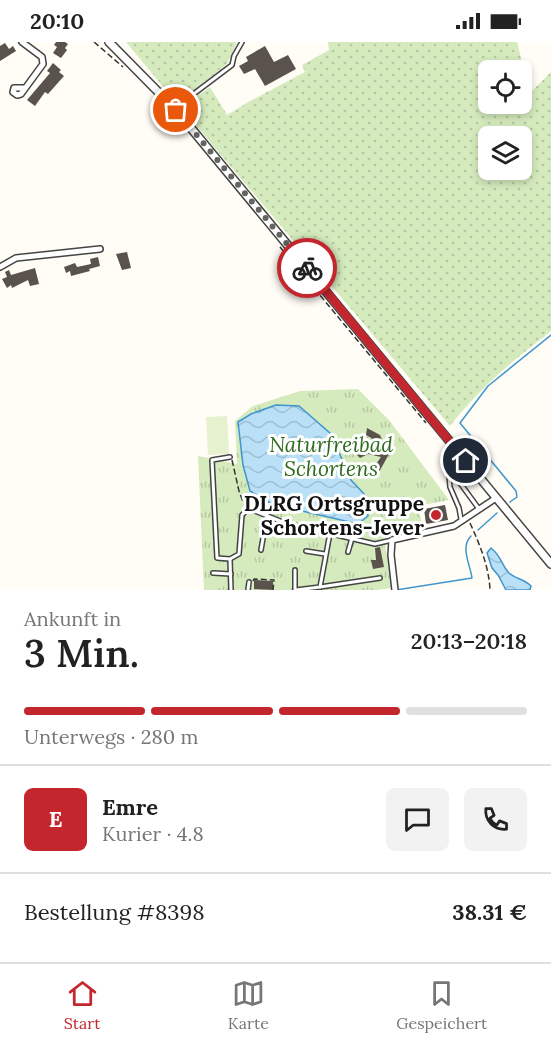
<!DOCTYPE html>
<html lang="de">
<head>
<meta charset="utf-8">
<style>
	:root { --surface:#fff; --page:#f2f2f2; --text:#222; --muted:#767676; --line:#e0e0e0; --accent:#c4262e }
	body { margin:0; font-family:Lora,serif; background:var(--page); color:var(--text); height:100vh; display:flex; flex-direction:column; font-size:22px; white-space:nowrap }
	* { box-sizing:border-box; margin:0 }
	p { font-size:20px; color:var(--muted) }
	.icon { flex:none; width:33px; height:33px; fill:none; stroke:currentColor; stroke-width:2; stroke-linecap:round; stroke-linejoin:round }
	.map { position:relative; height:548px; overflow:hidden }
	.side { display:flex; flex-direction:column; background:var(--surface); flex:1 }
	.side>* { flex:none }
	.buttons { position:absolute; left:478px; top:18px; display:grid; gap:12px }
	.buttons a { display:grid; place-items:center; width:54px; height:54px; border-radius:9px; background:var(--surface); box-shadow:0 3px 9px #0003; font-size:30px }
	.pin { position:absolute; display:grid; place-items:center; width:51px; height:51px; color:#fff; margin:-26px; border:3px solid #fff; border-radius:50%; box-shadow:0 2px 6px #0007 }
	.courier { position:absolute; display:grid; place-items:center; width:60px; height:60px; margin:-30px; border:4px solid #c4262e; border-radius:50%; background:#fff; color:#222; box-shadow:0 2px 8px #0007 }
	.headline em { font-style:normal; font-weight:600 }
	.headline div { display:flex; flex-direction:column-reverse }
	.headline { display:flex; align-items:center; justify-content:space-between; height:102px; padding:0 24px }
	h1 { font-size:39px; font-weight:600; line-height:45px }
	.bar { display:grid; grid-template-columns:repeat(4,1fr); gap:9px 6px; align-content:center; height:72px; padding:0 24px }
	.bar i { height:8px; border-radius:4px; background:var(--line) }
	.bar .current { background:var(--accent) }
	.bar p { grid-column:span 4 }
	.line { display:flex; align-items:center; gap:15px; padding:0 24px; border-top:2px solid var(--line) }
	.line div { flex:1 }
	.round { display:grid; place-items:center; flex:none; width:63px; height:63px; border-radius:9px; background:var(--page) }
	.status { display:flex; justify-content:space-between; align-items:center; height:42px; padding:0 30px; background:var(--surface); direction:ltr }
	.status svg { height:16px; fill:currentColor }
	.tabs { display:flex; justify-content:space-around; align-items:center; height:84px; border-top:2px solid var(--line); background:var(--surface); font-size:16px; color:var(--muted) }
	.tabs a { display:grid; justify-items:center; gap:3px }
	.tabs .current { color:var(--accent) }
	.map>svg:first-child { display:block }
</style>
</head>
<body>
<div class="status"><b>20:10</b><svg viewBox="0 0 49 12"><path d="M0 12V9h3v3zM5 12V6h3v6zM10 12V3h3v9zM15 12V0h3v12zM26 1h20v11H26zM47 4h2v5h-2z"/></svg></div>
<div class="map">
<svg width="551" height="548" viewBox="0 0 551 548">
	<defs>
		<pattern id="grass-dots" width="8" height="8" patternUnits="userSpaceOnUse" patternTransform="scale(1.5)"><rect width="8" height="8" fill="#d5ebbd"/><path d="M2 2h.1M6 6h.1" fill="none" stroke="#b6c8a1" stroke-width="1.8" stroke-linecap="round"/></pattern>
		<pattern id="park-tufts" width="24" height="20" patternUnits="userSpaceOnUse" patternTransform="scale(1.5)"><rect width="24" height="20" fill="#d5ebbd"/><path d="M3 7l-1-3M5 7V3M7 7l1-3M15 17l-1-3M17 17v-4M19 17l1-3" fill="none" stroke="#b6c8a1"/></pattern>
		<pattern id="water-waves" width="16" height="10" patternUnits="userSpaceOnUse" patternTransform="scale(1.5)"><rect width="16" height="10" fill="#b9e0f7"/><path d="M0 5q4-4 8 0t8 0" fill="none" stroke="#9ebfd3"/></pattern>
	</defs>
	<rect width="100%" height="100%" fill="#fffdf5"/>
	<!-- grass -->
	<g fill="url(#grass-dots)" fill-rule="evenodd">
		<polygon points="126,0 237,0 227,22 181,58 175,59"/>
		<path d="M328,0H517L530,51L551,30V289C511,320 482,344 450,384L183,68L188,60L210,45L227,73L250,59L305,30L302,23L329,8ZM489,28H522V62H489ZM489,94H522V128H489Z"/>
	</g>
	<!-- park -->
	<polygon fill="url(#park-tufts)" points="358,347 389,378 449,458 418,464 423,486 384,496 392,546 377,548 204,548 198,414 237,422 235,379 253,364 300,349"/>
	<!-- pitch -->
	<polygon fill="#e6f2cf" points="227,374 229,412 208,413 206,375"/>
	<!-- water -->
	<g fill="url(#water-waves)" stroke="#3f96cf" stroke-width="1.5">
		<polygon points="276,363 299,364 331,392 351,438 366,454 368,474 358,482 272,462 250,449 243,423 238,380 251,372"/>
		<path d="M491,506C503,516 501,523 509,531C516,537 524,537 531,544L530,548H506L498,533L492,526L487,511Z"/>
	</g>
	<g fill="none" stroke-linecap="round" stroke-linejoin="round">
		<!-- stream -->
		<g stroke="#3f96cf" stroke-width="1.5">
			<polyline points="510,460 517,455 516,449 460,381 488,344 551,293"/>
			<polyline points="478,488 497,471"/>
			<path d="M396,548L472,536C470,522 460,505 471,494"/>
		</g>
	</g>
	<!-- building -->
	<g fill="#5a524d">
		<polygon points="56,0 65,0 68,2 65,6 67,8 61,16 53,11 57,5 54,3"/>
		<polygon points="5,1 9,7 13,4 16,9 0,19 0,4"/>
		<polygon points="265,4 274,20 288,13 296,27 265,44 255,27 244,32 239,24 248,19 246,15"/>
		<polygon points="53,21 61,28 59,30 64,34 48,52 45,50 35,64 27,58 50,31 47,29"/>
		<polygon points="127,210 131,226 122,228 116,212"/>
		<polygon points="98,215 100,224 89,227 90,229 71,234 70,229 66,231 64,225 75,221 77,225 91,222 90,217"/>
		<polygon points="35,226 39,242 30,244 28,238 12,246 11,243 7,246 2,237 7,235 5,230 9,228 11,233"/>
		<polygon points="367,386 380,393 389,412 379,430 374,425 381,415 368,412 360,416 356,412 358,406 367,407 378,400 366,393"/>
		<polygon points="445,463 448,478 426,482 424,467"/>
		<polygon points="380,505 384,525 373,527 371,518 376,518 375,506"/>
		<polygon points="254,538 273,539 273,548 254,547"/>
	</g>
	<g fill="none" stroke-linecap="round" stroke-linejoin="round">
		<!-- service casing -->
		<g stroke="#444" stroke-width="6">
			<g id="service">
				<polyline points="175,66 232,23 234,14 242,0"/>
				<polyline points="461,477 459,466 450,445 449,434 452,430 479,467"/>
				<polyline points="261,508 267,473"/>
				<polyline points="306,509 325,512"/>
				<polyline points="348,510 352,496"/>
				<polyline points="230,517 217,516 212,418 230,415"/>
				<polyline points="213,531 231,532"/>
				<polyline points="320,545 380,536"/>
				<polyline points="231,548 230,517 239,512 242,473 247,468 255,469 285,481 375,502 392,498"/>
				<polyline points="248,548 249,540"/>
				<polyline points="295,548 295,528"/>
				<polyline points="296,548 320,545 330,491"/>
			</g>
		</g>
		<!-- minor casing -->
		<g stroke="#444" stroke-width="8">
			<g id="minor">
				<polyline points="22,0 42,15 43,22 21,52 17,53 13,50 14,46 25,46"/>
				<polyline points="0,225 16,216 100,207"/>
				<polyline points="395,548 391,513 392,498 454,484 496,456"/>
			</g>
		</g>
		<!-- tertiary casing -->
		<g stroke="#444" stroke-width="10">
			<polyline id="tertiary" points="109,0 176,68 551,522"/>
		</g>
		<!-- path -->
		<g stroke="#333" stroke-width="1.5" stroke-dasharray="6 3" stroke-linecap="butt">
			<polyline points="94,0 123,25"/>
			<polyline points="280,205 426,381"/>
			<polyline points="232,418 239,449 245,465"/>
			<path d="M470,481C480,503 489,525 490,548"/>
			<polyline points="253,539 254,537 274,538 273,548"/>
		</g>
		<!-- service -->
		<use href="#service" stroke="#fff" stroke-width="3"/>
		<!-- minor -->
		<use href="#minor" stroke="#fff" stroke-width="5"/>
		<!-- tertiary -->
		<use href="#tertiary" stroke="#fff" stroke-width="7"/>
	</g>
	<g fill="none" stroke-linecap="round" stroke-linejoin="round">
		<!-- done -->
		<polyline stroke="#646461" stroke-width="6" stroke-dasharray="0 10.8" points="176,68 307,226"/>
		<!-- route -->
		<polyline stroke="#c4262e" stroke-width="8" points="307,226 466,419"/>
	</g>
	<!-- markers -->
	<circle fill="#c4262e" stroke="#fff" stroke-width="2" cx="436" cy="473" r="6"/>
	<g text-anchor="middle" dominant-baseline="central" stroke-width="6" stroke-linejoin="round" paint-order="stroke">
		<!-- park labels -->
		<g font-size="21" font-style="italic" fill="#2f6b1f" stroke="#fff">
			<text x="331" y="402">Naturfreibad<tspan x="331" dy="24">Schortens</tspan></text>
		</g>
		<!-- poi labels -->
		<g font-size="21" font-weight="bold" fill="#111" stroke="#fff" text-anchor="end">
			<text x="424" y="461">DLRG Ortsgruppe<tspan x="424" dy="24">Schortens-Jever</tspan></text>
		</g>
	</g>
</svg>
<div class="buttons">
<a><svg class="icon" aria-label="locate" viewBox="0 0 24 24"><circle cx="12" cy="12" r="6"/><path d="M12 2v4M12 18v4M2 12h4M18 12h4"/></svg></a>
<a><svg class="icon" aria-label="layers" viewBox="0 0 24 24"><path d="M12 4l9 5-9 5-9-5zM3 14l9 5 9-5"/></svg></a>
</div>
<div class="pin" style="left:176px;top:68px;background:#ea580c"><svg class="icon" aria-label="bag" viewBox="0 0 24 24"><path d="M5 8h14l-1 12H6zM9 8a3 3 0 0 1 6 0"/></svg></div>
<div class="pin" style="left:466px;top:419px;background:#1f2937"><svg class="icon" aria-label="home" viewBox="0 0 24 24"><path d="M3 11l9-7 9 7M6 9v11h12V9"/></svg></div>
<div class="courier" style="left:307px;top:226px"><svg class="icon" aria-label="bike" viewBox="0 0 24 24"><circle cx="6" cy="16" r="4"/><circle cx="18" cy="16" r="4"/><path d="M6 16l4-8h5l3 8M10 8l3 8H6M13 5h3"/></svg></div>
</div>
<section class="side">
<div class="headline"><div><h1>3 Min.</h1><p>Ankunft in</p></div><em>20:13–20:18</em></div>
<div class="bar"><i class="current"></i><i class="current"></i><i class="current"></i><i></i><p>Unterwegs · 280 m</p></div>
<div class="line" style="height:108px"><b class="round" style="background:var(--accent);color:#fff">E</b><div><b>Emre</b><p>Kurier · 4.8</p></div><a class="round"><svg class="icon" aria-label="chat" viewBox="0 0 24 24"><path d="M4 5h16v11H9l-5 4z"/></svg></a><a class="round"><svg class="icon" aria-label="phone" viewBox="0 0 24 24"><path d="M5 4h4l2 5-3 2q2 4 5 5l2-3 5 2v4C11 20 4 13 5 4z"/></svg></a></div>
<div class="line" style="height:78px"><div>Bestellung #8398</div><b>38.31 €</b></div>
</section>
<nav class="tabs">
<a class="current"><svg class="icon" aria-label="home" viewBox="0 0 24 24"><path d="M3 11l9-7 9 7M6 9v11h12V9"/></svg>Start</a>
<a><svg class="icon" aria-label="map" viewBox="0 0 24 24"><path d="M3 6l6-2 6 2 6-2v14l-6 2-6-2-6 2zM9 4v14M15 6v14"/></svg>Karte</a>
<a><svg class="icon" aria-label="saved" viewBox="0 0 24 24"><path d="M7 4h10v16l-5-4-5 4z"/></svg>Gespeichert</a>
</nav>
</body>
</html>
